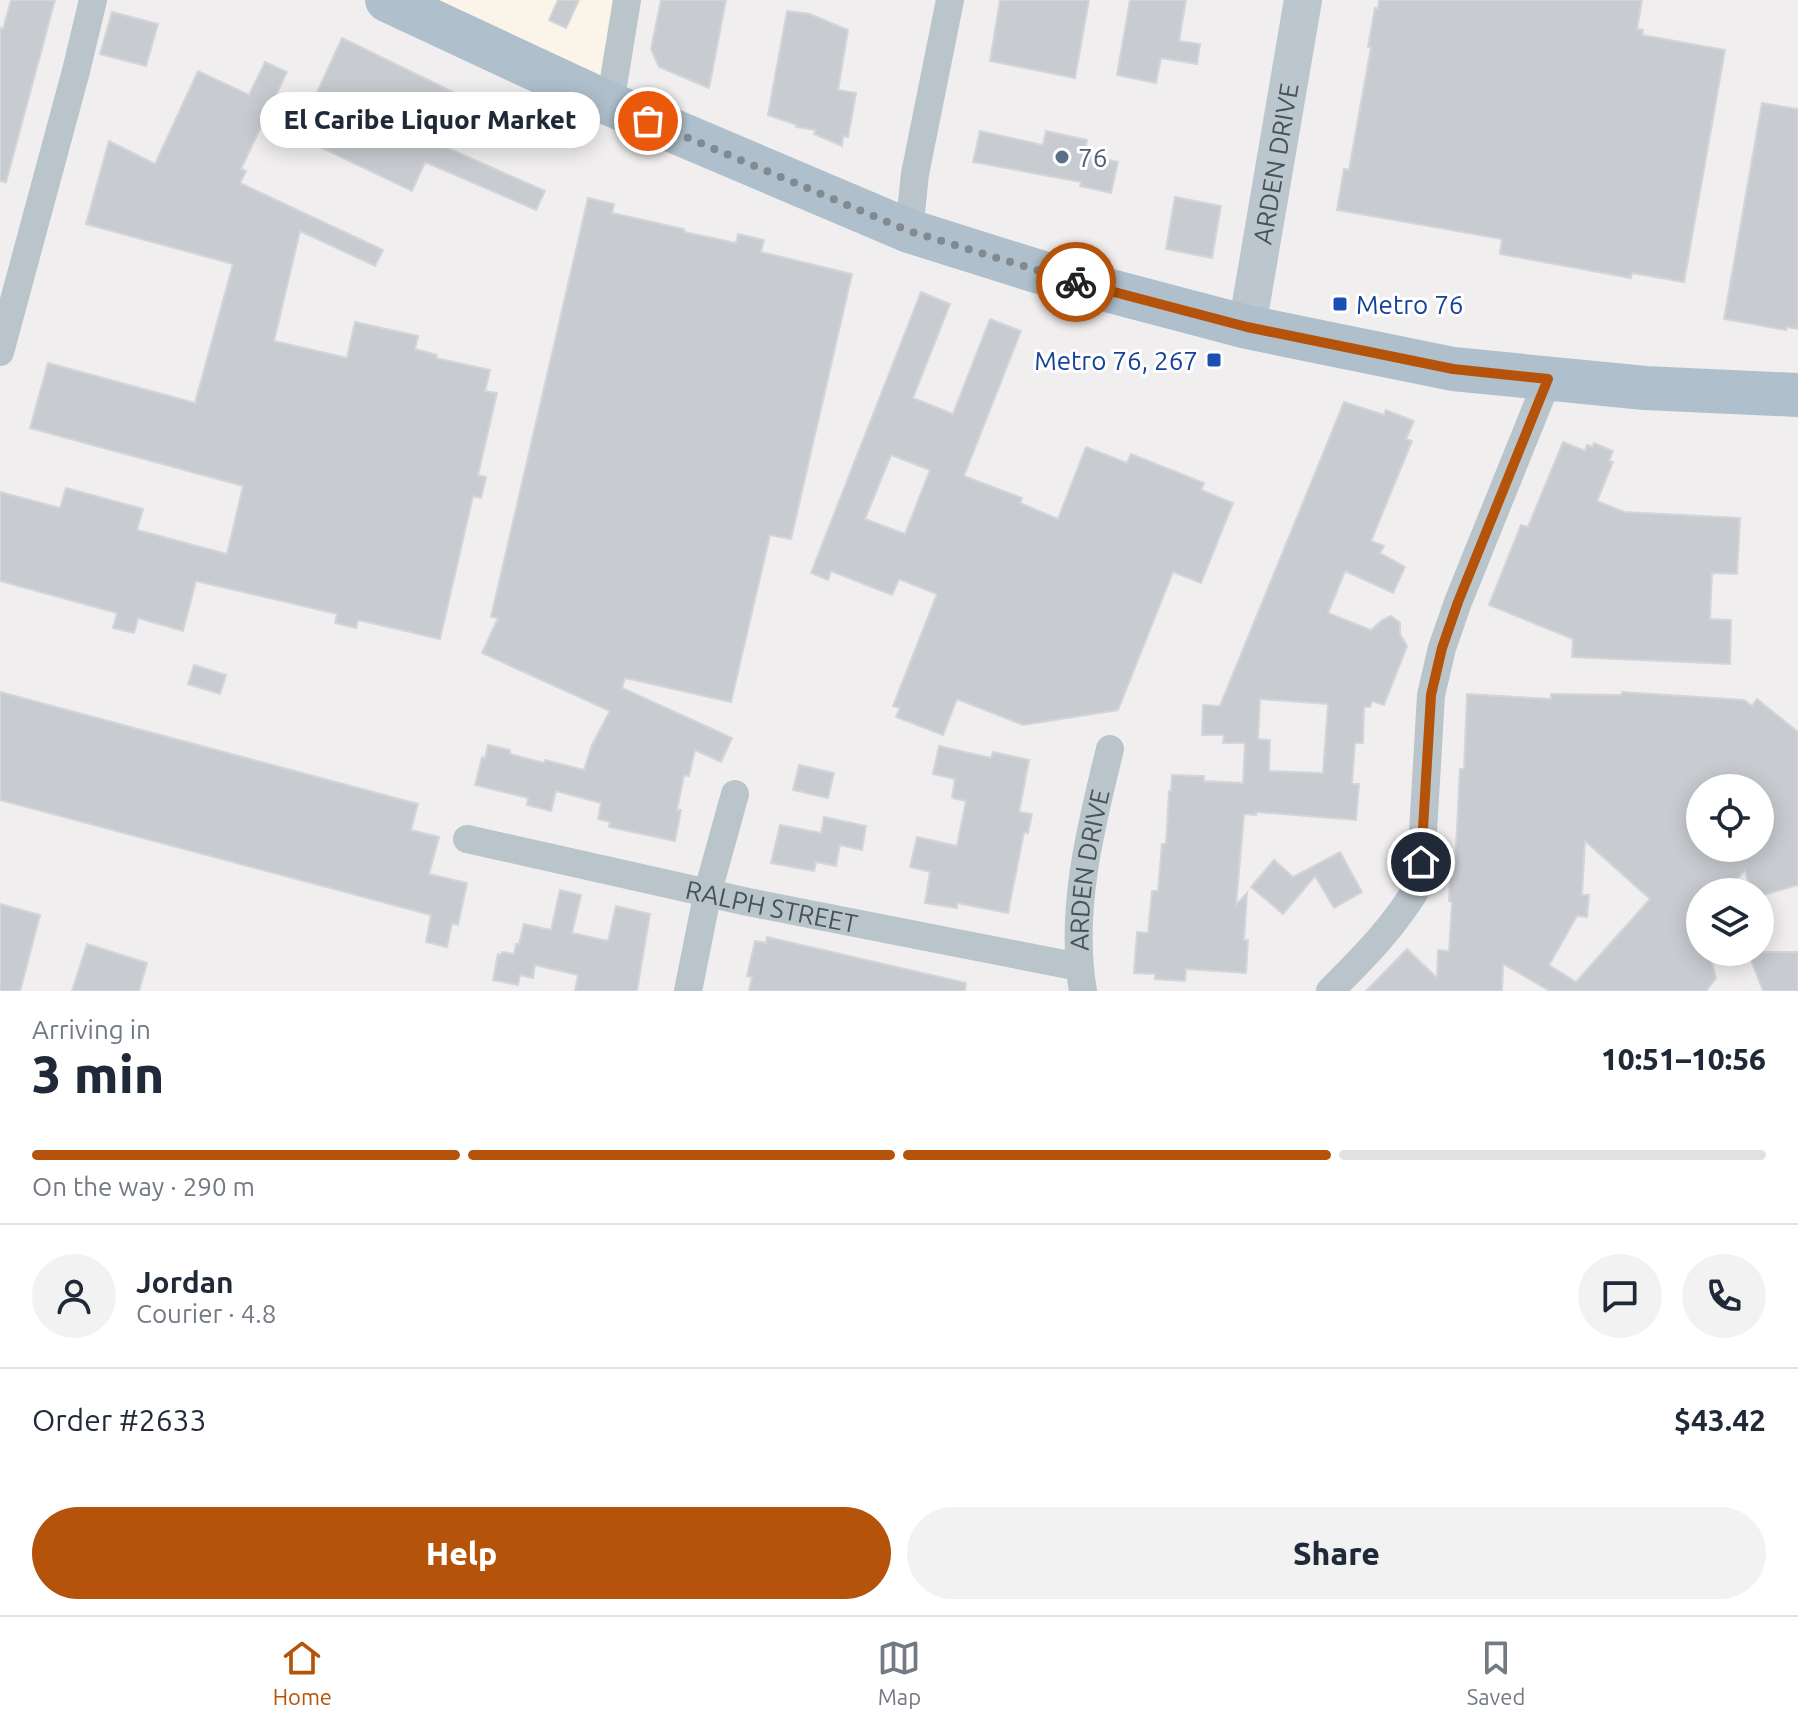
<!DOCTYPE html>
<html lang="en">
<head>
<meta charset="utf-8">
<style>
	:root { --surface:#fff; --page:#f2f2f3; --text:#1f2937; --muted:#747a83; --line:#e0e1e3; --accent:#b45309 }
	body { margin:0; font-family:Ubuntu,sans-serif; background:var(--page); color:var(--text); height:100vh; display:flex; flex-direction:column; font-size:30px; white-space:nowrap }
	* { box-sizing:border-box; margin:0 }
	p { font-size:26px; color:var(--muted) }
	.icon { flex:none; width:44px; height:44px; fill:none; stroke:currentColor; stroke-width:2; stroke-linecap:round; stroke-linejoin:round }
	.map { position:relative; height:991px; overflow:hidden }
	.panel { display:flex; flex-direction:column; background:var(--surface); flex:1 }
	.panel>* { flex:none }
	.fabs { position:absolute; left:1686px; top:774px; display:grid; gap:16px }
	.fabs a { display:grid; place-items:center; width:88px; height:88px; border-radius:50%; background:var(--surface); box-shadow:0 4px 20px #0003; font-size:40px }
	.pin { position:absolute; display:grid; place-items:center; width:68px; height:68px; color:#fff; margin:-34px; border:4px solid #fff; border-radius:50%; box-shadow:0 2px 8px #0007 }
	.courier { position:absolute; display:grid; place-items:center; width:80px; height:80px; margin:-40px; border:6px solid #b45309; border-radius:50%; background:#fff; color:#222; box-shadow:0 2px 10px #0007 }
	.bubble { position:absolute; height:56px; border-radius:28px; background:var(--surface); box-shadow:0 4px 20px #0003; font-size:26px; font-weight:800; line-height:56px; text-align:center }
	.overview em { font-style:normal; font-weight:800 }
	.overview div { display:flex; flex-direction:column-reverse }
	.overview { display:flex; align-items:center; justify-content:space-between; height:136px; padding:0 32px }
	h1 { font-size:52px; font-weight:800; line-height:60px }
	.bar { display:grid; grid-template-columns:repeat(4,1fr); gap:12px 8px; align-content:center; height:96px; padding:0 32px }
	.bar i { height:10px; border-radius:6px; background:var(--line) }
	.bar .selected { background:var(--accent) }
	.bar p { grid-column:span 4 }
	.line { display:flex; align-items:center; gap:20px; padding:0 32px; border-top:2px solid var(--line) }
	.line div { flex:1 }
	.round { display:grid; place-items:center; flex:none; width:84px; height:84px; border-radius:42px; background:var(--page) }
	.action { display:flex; gap:16px; margin-top:auto; padding:16px 32px }
	.action a { flex:1; height:92px; border-radius:48px; background:var(--accent); color:#fff; font-size:32px; font-weight:800; line-height:92px; text-align:center }
	.action a+a { background:var(--page); color:var(--text) }
	.tab-bar { display:flex; justify-content:space-around; align-items:center; height:112px; border-top:2px solid var(--line); background:var(--surface); font-size:22px; color:var(--muted) }
	.tab-bar a { display:grid; justify-items:center; gap:4px }
	.tab-bar .selected { color:var(--accent) }
	.map>svg:first-child { display:block }
</style>
</head>
<body>
<div class="map">
<svg width="1798" height="991" viewBox="0 0 1798 991">
	<rect width="100%" height="100%" fill="#f1eeef"/>
	<!-- commercial -->
	<polygon fill="#fbf4e8" points="388,0 628,0 610,104"/>
	<!-- building -->
	<g fill="#c8ccd1" stroke="#d3d5da" stroke-width="2" fill-rule="evenodd">
		<polygon points="11,0 55,0 6,182 0,181 0,28 3,29"/>
		<polygon points="558,0 579,0 566,28 549,20"/>
		<polygon points="661,0 726,0 709,88 659,67 651,49"/>
		<polygon points="1000,0 1089,0 1075,78 990,61"/>
		<polygon points="1130,0 1186,0 1179,41 1200,44 1197,64 1161,58 1156,83 1117,75"/>
		<polygon points="1379,0 1642,0 1637,29 1643,30 1642,35 1725,50 1684,282 1632,273 1631,278 1500,254 1502,239 1337,210 1344,169 1349,170 1371,47 1368,47 1375,8 1378,9"/>
		<polygon points="787,11 810,14 848,30 838,90 856,93 848,137 843,136 842,146 814,134 816,130 796,127 797,125 768,115"/>
		<polygon points="112,12 158,24 146,66 100,54"/>
		<polygon points="342,38 457,94 434,142 545,191 536,210 425,162 412,191 297,136"/>
		<polygon points="265,62 287,72 241,169 246,171 240,183 383,250 375,266 300,231 274,341 347,358 355,322 418,336 415,349 437,355 436,358 490,370 485,391 497,393 478,475 486,477 481,498 473,496 440,639 358,620 356,628 335,623 337,614 196,581 183,631 138,618 134,633 113,628 117,613 0,581 0,492 60,508 66,488 143,509 137,530 227,554 243,486 30,428 48,363 195,403 233,264 86,224 109,141 155,164 198,71 249,95"/>
		<polygon points="1762,103 1798,109 1798,329 1787,327 1786,330 1724,319"/>
		<polygon points="980,131 1043,145 1046,131 1087,140 1084,154 1118,162 1111,193 1080,186 1081,182 973,162"/>
		<polygon points="1175,197 1221,206 1212,258 1166,249"/>
		<polygon points="588,198 614,204 612,213 684,229 684,232 736,243 738,234 764,240 761,252 852,274 791,539 770,535 731,702 625,678 622,688 732,738 721,762 695,750 689,776 684,775 677,810 681,810 675,841 609,827 610,822 598,819 601,803 556,791 551,811 527,805 528,798 475,785 482,757 485,758 488,745 510,750 510,754 544,763 545,760 584,770 592,745 610,711 482,653 498,618 491,617"/>
		<path d="M921,292L950,304L913,398L953,414L990,319L1021,331L964,476L1022,498L1020,503L1058,519L1086,447L1127,463L1131,454L1204,483L1201,490L1233,503L1201,583L1173,572L1118,710L1023,725L957,699L943,735L896,717L900,708L893,706L937,594L899,579L892,595L831,571L828,580L811,573ZM891,455L930,470L905,534L865,519Z"/>
		<path d="M1344,402L1384,415L1386,410L1414,421L1406,439L1412,441L1371,541L1384,546L1380,553L1405,567L1393,593L1345,571L1328,613L1371,630L1382,620L1391,616L1400,623V634L1407,646L1384,705L1372,701L1370,707H1364L1363,743H1355L1352,784H1359L1356,820L1256,812V815L1244,814L1236,905L1247,893L1244,940H1248L1246,973L1186,969L1185,981L1155,979V974L1134,973L1137,932L1148,933L1152,891H1158L1162,844H1166L1169,791H1171L1172,775L1204,776V781L1243,783L1245,743H1223L1224,735H1202L1203,705L1220,706ZM1260,699L1328,704L1323,773L1269,771L1270,740L1258,739Z"/>
		<polygon points="1563,442 1585,451 1587,445 1593,447 1594,443 1613,451 1609,461 1613,462 1597,501 1624,512 1740,518 1737,574 1712,573 1710,619 1731,620 1730,664 1572,657 1573,639 1489,605 1521,525 1528,527"/>
		<polygon points="194,665 226,675 220,694 188,684"/>
		<polygon points="0,692 418,804 411,830 439,837 429,874 467,883 458,925 452,923 447,947 426,942 431,915 0,800"/>
		<path d="M1622,692L1744,700L1752,706L1757,699L1798,732V885L1760,896V892H1751L1745,870L1726,892H1700V952H1709L1716,978L1706,991H1550L1503,964L1502,991H1366L1407,949L1437,978L1438,950L1449,951L1452,902L1449,901L1450,876L1453,877L1455,866L1460,769H1464L1467,694L1551,699V694L1621,695ZM1700,788H1760V848H1700ZM1585,841L1650,899L1576,982L1549,965L1577,916L1587,917L1589,895H1582Z"/>
		<polygon points="939,746 991,758 993,752 1029,760 1019,812 1032,814 1028,833 1024,832 1008,913 957,903 957,908 925,903 930,872 910,867 917,837 957,846 966,801 952,798 955,779 933,774"/>
		<polygon points="799,765 834,773 828,798 793,790"/>
		<polygon points="824,817 866,826 862,850 840,845 836,866 816,862 814,871 771,863 780,825 821,833"/>
		<polygon points="1340,852 1362,892 1334,908 1315,876 1283,914 1251,887 1274,860 1293,877"/>
		<polygon points="560,890 581,895 572,933 608,941 616,906 650,914 637,991 575,991 578,975 535,965 533,978 520,975 518,985 493,980 498,954 501,955 502,952 514,954 516,944 519,944 524,924 551,930"/>
		<polygon points="0,904 40,915 20,991 0,991"/>
		<polygon points="767,937 966,983 965,991 749,991 752,977 747,976 755,941 766,943"/>
		<polygon points="87,944 147,963 139,991 72,991"/>
		<polygon points="1748,952 1798,952 1798,991 1763,991"/>
	</g>
	<g fill="none" stroke-linecap="round" stroke-linejoin="round">
		<!-- street -->
		<g stroke="#bac4cb" stroke-width="28">
			<polyline points="610,104 627,0"/>
			<polyline points="909,231 915,174 950,0"/>
			<polyline points="0,352 76,71 93,0"/>
			<path id="s1" d="M467,839L748,902L1079,967"/>
			<polyline points="688,991 708,891 735,794"/>
			<path id="s2" d="M1083,991C1069,911 1091,826 1110,749"/>
			<path d="M1330,991C1364,957 1396,925 1420,883L1431,695L1442,648L1458,602L1548,379"/>
		</g>
		<!-- secondary -->
		<path stroke="#bbc6cf" stroke-width="38" id="s3" d="M1247,327L1303,0"/>
		<!-- primary -->
		<polyline stroke="#afc0cc" stroke-width="44" points="387,0 610,104 909,231 1046,274 1247,327 1453,369 1645,388 1798,395"/>
	</g>
	<g fill="none" stroke-linecap="round" stroke-linejoin="round">
		<!-- done -->
		<polyline stroke="#82898f" stroke-width="8" stroke-dasharray="0 14.4" points="648,121 909,231 1076,282"/>
		<!-- route -->
		<polyline stroke="#b45309" stroke-width="10" points="1076,282 1247,327 1453,369 1548,379 1458,602 1442,648 1431,695 1421,862"/>
	</g>
	<!-- markers -->
	<circle fill="#5c6f8a" stroke="#fff" stroke-width="3" cx="1062" cy="157" r="8"/>
	<g fill="#1a4fb4" stroke="#fff" stroke-width="3">
		<rect x="1332" y="296" width="16" height="16" rx="4"/>
		<rect x="1206" y="352" width="16" height="16" rx="4"/>
	</g>
	<g text-anchor="middle" dominant-baseline="central" stroke-width="6" stroke-linejoin="round" paint-order="stroke">
		<!-- service labels -->
		<g font-size="26" fill="#4e5e75" stroke="#fff" text-anchor="start">
			<text x="1078" y="157">76</text>
		</g>
		<!-- street labels -->
		<g font-size="26" fill="#47535b" stroke="#fff">
			<text stroke="none"><textPath href="#s3" startOffset="166">ARDEN DRIVE</textPath></text>
			<text stroke="none"><textPath href="#s2" startOffset="122">ARDEN DRIVE</textPath></text>
			<text stroke="none"><textPath href="#s1" startOffset="312">RALPH STREET</textPath></text>
		</g>
		<!-- transit labels -->
		<g font-size="26" fill="#164399" stroke="#fff" text-anchor="start">
			<text x="1356" y="304">Metro 76</text>
			<text x="1198" y="360" text-anchor="end">Metro 76, 267</text>
		</g>
	</g>
</svg>
<div class="fabs">
<a><svg class="icon" aria-label="locate" viewBox="0 0 24 24"><circle cx="12" cy="12" r="6"/><path d="M12 2v4M12 18v4M2 12h4M18 12h4"/></svg></a>
<a><svg class="icon" aria-label="layers" viewBox="0 0 24 24"><path d="M12 4l9 5-9 5-9-5zM3 14l9 5 9-5"/></svg></a>
</div>
<div class="pin" style="left:648px;top:121px;background:#ea580c"><svg class="icon" aria-label="bag" viewBox="0 0 24 24"><path d="M5 8h14l-1 12H6zM9 8a3 3 0 0 1 6 0"/></svg></div>
<div class="pin" style="left:1421px;top:862px;background:#1f2937"><svg class="icon" aria-label="home" viewBox="0 0 24 24"><path d="M3 11l9-7 9 7M6 9v11h12V9"/></svg></div>
<div class="courier" style="left:1076px;top:282px"><svg class="icon" aria-label="bike" viewBox="0 0 24 24"><circle cx="6" cy="16" r="4"/><circle cx="18" cy="16" r="4"/><path d="M6 16l4-8h5l3 8M10 8l3 8H6M13 5h3"/></svg></div>
<div class="bubble" style="left:260px;top:92px;width:340px">El Caribe Liquor Market</div>
</div>
<section class="panel">
<div class="overview"><div><h1>3 min</h1><p>Arriving in</p></div><em>10:51–10:56</em></div>
<div class="bar"><i class="selected"></i><i class="selected"></i><i class="selected"></i><i></i><p>On the way · 290 m</p></div>
<div class="line" style="height:144px"><a class="round"><svg class="icon" aria-label="person" viewBox="0 0 24 24"><circle cx="12" cy="8" r="4"/><path d="M4 21q1-7 8-7t8 7"/></svg></a><div><b>Jordan</b><p>Courier · 4.8</p></div><a class="round"><svg class="icon" aria-label="chat" viewBox="0 0 24 24"><path d="M4 5h16v11H9l-5 4z"/></svg></a><a class="round"><svg class="icon" aria-label="phone" viewBox="0 0 24 24"><path d="M5 4h4l2 5-3 2q2 4 5 5l2-3 5 2v4C11 20 4 13 5 4z"/></svg></a></div>
<div class="line" style="height:104px"><div>Order #2633</div><b>$43.42</b></div>
<div class="action"><a>Help</a><a>Share</a></div>
</section>
<nav class="tab-bar">
<a class="selected"><svg class="icon" aria-label="home" viewBox="0 0 24 24"><path d="M3 11l9-7 9 7M6 9v11h12V9"/></svg>Home</a>
<a><svg class="icon" aria-label="map" viewBox="0 0 24 24"><path d="M3 6l6-2 6 2 6-2v14l-6 2-6-2-6 2zM9 4v14M15 6v14"/></svg>Map</a>
<a><svg class="icon" aria-label="saved" viewBox="0 0 24 24"><path d="M7 4h10v16l-5-4-5 4z"/></svg>Saved</a>
</nav>
</body>
</html>
